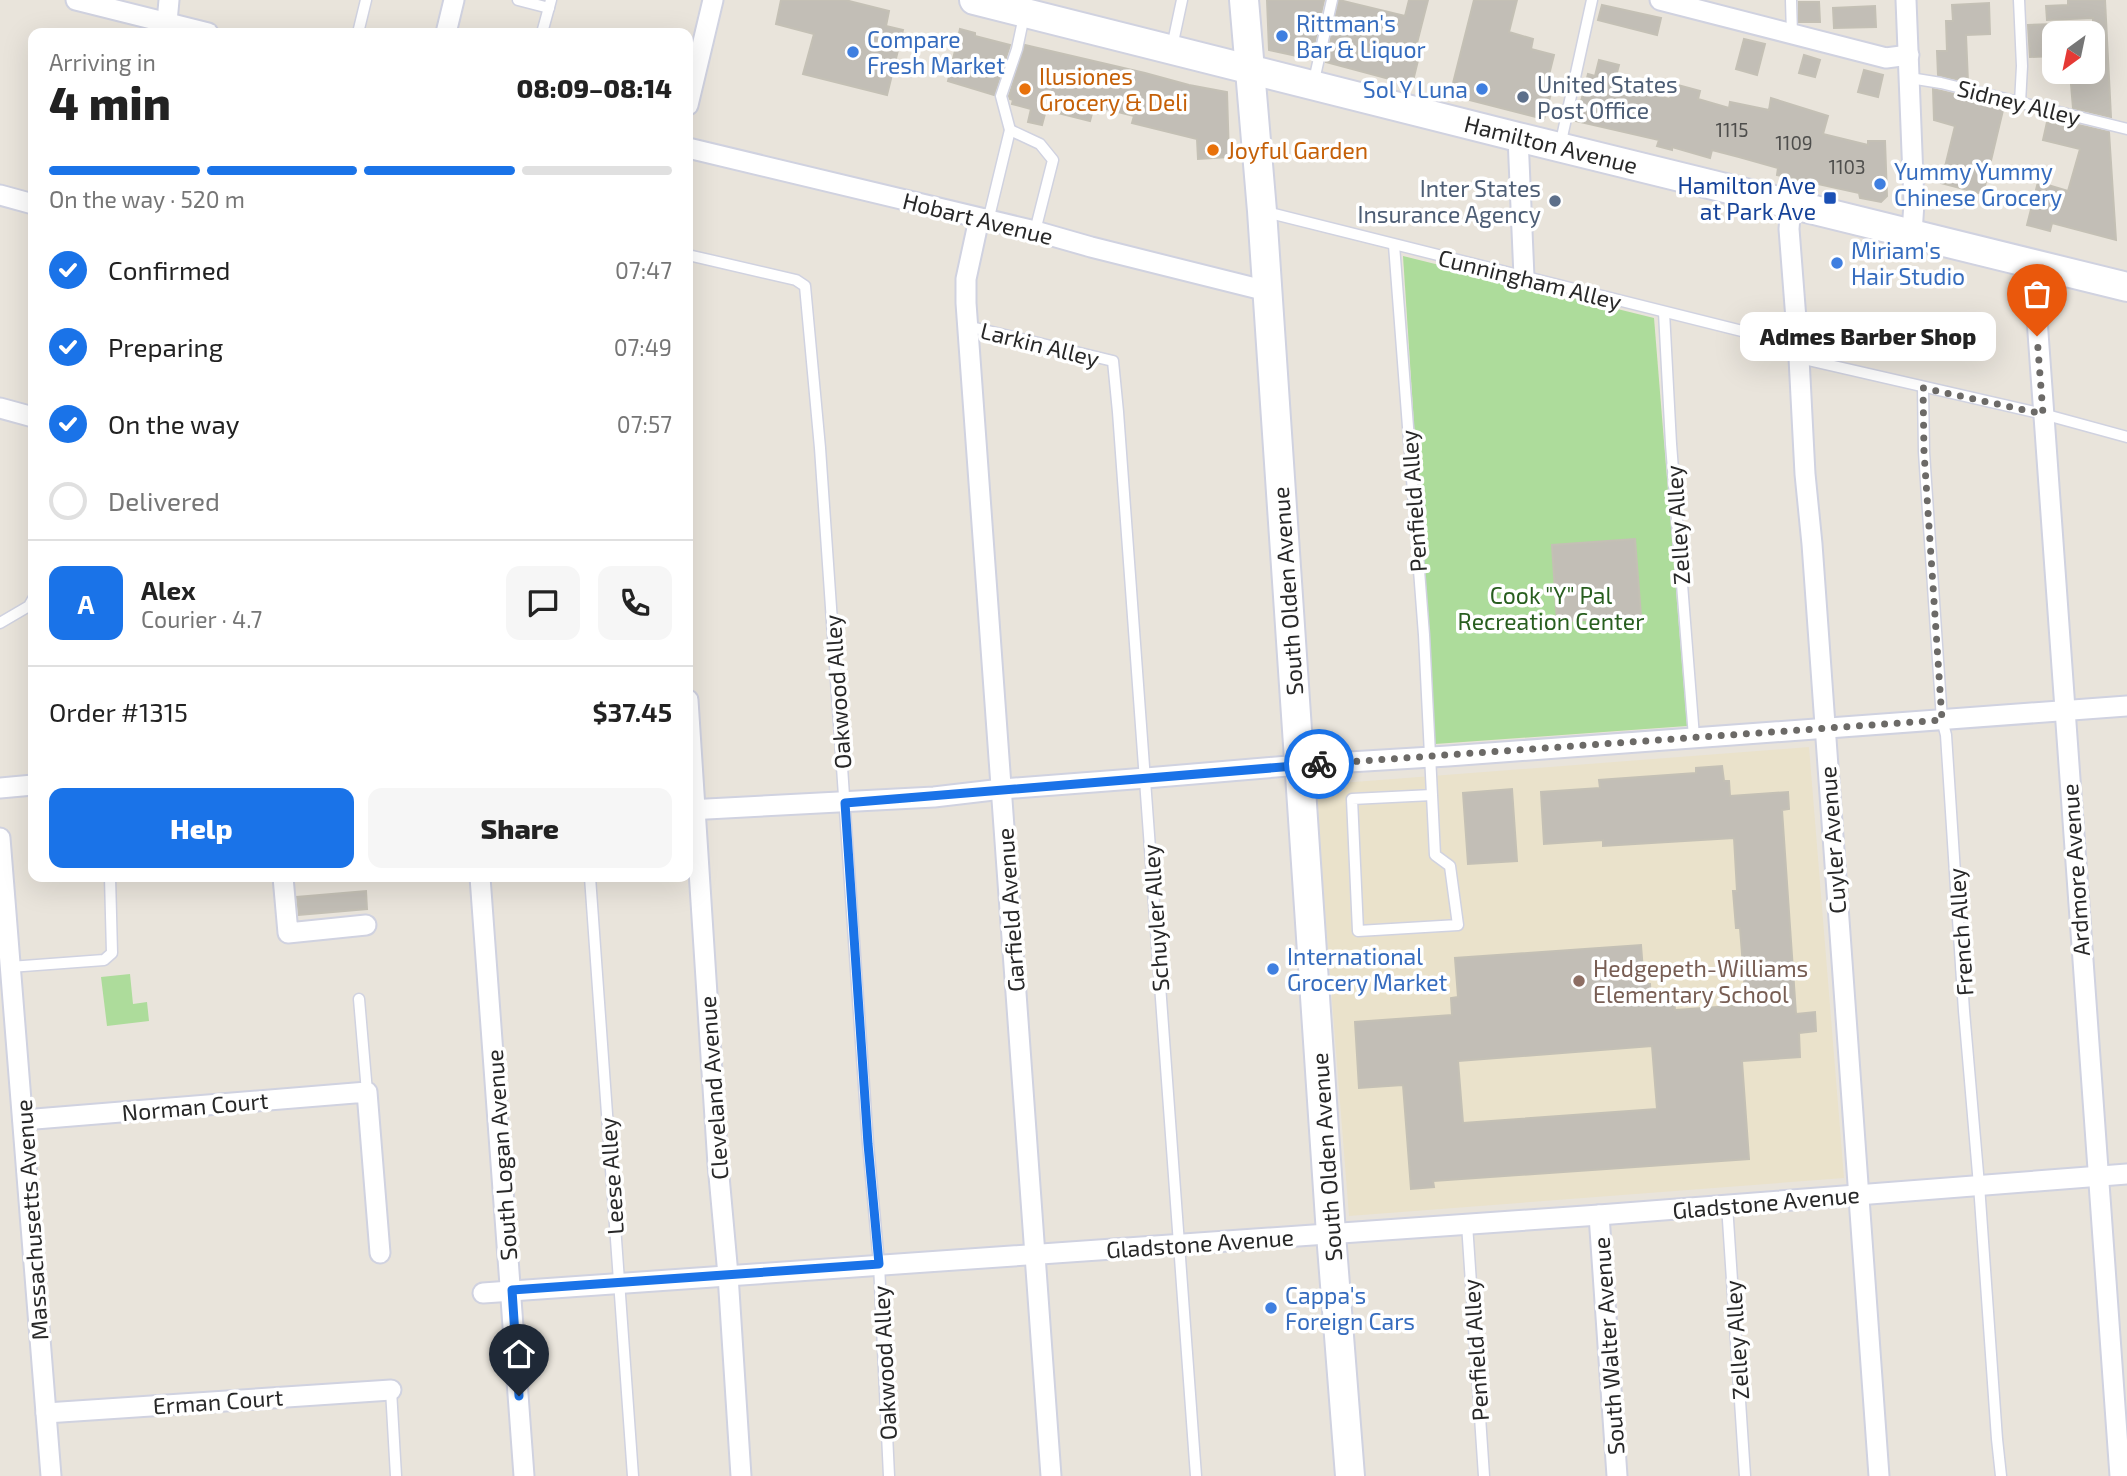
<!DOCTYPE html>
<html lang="en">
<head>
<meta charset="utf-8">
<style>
	:root { --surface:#fff; --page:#f6f6f6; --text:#222; --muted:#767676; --line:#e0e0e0; --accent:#1a73e8 }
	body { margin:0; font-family:"Exo 2",sans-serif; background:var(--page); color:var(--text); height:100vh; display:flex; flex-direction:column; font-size:26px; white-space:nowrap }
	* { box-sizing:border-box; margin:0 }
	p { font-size:23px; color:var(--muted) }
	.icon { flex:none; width:38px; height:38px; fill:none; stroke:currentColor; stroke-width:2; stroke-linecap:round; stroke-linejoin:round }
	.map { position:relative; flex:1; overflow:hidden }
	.details { position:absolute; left:28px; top:28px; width:665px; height:854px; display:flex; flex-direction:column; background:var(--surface); border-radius:14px; box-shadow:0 7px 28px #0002 }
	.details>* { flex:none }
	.needle { width:46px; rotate:213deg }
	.buttons { position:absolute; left:2042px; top:21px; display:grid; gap:14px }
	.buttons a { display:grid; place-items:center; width:63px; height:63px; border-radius:14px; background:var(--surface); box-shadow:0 7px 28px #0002; font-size:35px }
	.pin { position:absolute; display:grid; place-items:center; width:60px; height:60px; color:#fff; margin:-72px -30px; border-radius:50% 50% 50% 0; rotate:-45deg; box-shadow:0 0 7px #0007 }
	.pin .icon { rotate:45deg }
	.courier { position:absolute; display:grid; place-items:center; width:70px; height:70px; margin:-35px; border:5px solid #1a73e8; border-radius:50%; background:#fff; color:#222; box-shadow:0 2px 9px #0007 }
	.bubble { position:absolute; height:49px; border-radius:14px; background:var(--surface); box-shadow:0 7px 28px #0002; font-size:23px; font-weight:800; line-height:49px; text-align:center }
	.summary em { font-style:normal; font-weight:800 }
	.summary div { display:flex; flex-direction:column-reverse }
	.summary { display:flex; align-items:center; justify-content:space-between; height:119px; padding:0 21px }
	h1 { font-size:46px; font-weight:800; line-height:52px }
	.bar { display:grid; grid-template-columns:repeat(4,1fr); gap:10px 7px; align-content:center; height:84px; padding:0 21px }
	.bar i { height:9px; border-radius:5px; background:var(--line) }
	.bar .current { background:var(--accent) }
	.bar p { grid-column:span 4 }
	.line { display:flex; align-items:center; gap:18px; padding:0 21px; border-top:2px solid var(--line) }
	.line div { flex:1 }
	.round { display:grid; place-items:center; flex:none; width:74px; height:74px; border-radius:14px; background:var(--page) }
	ol { padding:0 21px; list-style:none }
	li { display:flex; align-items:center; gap:21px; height:77px }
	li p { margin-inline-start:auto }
	li .icon { padding:7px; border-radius:50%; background:var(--accent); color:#fff; stroke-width:4 }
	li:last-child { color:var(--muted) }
	li i { width:38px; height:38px; border:4px solid var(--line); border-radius:50% }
	.cta { display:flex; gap:14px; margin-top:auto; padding:14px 21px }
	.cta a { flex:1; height:80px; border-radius:14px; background:var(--accent); color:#fff; font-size:28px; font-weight:800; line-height:80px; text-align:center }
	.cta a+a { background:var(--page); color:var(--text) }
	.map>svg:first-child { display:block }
</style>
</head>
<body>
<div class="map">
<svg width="2127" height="1476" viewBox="0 0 2127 1476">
	<rect width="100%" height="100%" fill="#e9e4db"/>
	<!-- education -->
	<polygon fill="#eae2cb" points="1809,747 1844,1178 1349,1216 1315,785"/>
	<!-- green -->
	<g fill="#addc9b">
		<polygon points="1403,256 1654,318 1687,726 1435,744"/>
		<polygon points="130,974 133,1004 147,1002 149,1021 107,1026 101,977"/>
	</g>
	<!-- building -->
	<g fill="#c2beb6" stroke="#c4c0b5" stroke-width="2" fill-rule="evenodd">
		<polygon points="781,0 845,0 889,11 886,26 903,30 887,95 803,74 814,34 776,24"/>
		<polygon points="1267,0 1324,0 1311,59 1269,50"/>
		<polygon points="1339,0 1405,16 1409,0 1428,0 1417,43 1422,44 1412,85 1326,62"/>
		<polygon points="1474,0 1517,0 1509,32 1533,39 1531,49 1554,55 1544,95 1550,97 1544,119 1450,95"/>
		<polygon points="2068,0 2105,0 2111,117 2073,108 2070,72 2093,72 2093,18 2047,20 2046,6 2068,5"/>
		<polygon points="1799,2 1819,2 1820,22 1799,22"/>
		<polygon points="1989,3 1990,34 1966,35 1968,82 1938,75 1937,51 1947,51 1946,21 1953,21 1952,5"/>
		<polygon points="1602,5 1661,18 1657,35 1598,20"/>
		<polygon points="1875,6 1876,27 1834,28 1833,8"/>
		<polygon points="2054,24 2054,56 2030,57 2028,25"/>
		<polygon points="960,29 975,33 975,36 1010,45 994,95 948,81"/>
		<polygon points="1744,39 1765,44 1757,75 1736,69"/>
		<polygon points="1025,45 1145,73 1189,85 1227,92 1229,157 1198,159 1197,139 1132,123 1134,116 1094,106 1090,121 1046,110 1042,125 1028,122 1031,109 1012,104 1013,100 1010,99 1009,96"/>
		<polygon points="1804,55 1820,60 1815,77 1799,73"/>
		<polygon points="1599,60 1619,65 1615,80 1621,82 1619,87 1670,99 1674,84 1700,91 1698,99 1729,108 1730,102 1769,110 1771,98 1828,116 1823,134 1868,145 1868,141 1885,141 1887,196 1881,202 1860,198 1859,193 1777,175 1778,168 1739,157 1712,150 1710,158 1672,147 1672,150 1657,146 1659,140 1576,121 1588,74 1595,76"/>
		<polygon points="1864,70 1883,75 1878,97 1858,92"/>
		<polygon points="1933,89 2004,106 1983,194 1941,183 1955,126 1934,120"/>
		<polygon points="2047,122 2074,128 2074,124 2109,132 2116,240 2052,223 2050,231 2027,225 2038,182 2068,191 2080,149 2043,140"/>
		<polygon points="1635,539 1641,616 1557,622 1552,545"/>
		<path d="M1722,766L1724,781H1729L1730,796L1788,792L1789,809L1782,810L1796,1014L1815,1012L1816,1031L1799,1033L1800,1057L1742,1061L1749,1159L1433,1181L1434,1187L1411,1189L1403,1085L1359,1088L1355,1022L1452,1015L1451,998L1458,997L1455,958L1641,945L1644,984H1650L1651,999L1674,998L1675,1010L1746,1005L1740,928H1736L1733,891H1737L1734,838L1603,846V840L1544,844L1541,792L1600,788L1599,780L1696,773V768ZM1652,1046L1657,1109L1463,1123L1458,1061Z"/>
		<polygon points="1512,789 1517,861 1468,864 1463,793"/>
		<polygon points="366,891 367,909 299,915 297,897"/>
	</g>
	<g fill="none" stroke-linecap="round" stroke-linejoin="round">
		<!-- lane casing -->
		<g stroke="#d0d2e0" stroke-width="13">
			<g id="lane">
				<polyline points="518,0 549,8"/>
				<polyline points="1791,0 1792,35"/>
				<polyline points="2019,0 2022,66 2020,103"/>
				<polyline points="358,33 366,0"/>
				<polyline points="542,33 551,0"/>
				<polyline points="1172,47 1182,0"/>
				<polyline points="1910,78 1941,83 2127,129"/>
				<polyline points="1313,85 1332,0"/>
				<polyline points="1010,130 1040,144 1053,160 1035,231"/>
				<polyline points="1560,146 1592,0"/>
				<polyline points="1266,212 1798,345"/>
				<polyline points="988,221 1010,130 1001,96 1017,49 1024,16"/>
				<polyline points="1394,245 1424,635 1435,855 1450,866 1458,925 1358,931 1352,799 1432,795"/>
				<polyline points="688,255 796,280 805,286 820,448 868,1144 879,1264 889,1476"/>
				<polyline points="1664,312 1671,444 1694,737"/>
				<polyline points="967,326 1113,361 1118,412 1196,1476"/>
				<polyline points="1799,358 2043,414 2127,437"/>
				<polyline points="1923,388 1924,452 1942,720 1946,735 1964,1011 1979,1185 1997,1439 2001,1476"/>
				<polyline points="0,623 29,606 33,599"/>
				<polyline points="590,877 633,1476"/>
				<polyline points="10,967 104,960 112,953 110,877"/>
				<polyline points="359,999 367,1092"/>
				<polyline points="1727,1205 1745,1476"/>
				<polyline points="1467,1224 1484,1476"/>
				<polyline points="391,1390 396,1476"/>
			</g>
		</g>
		<!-- street casing -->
		<g stroke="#d0d2e0" stroke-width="23">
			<g id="street">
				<polyline points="76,0 208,33"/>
				<polyline points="1660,0 1886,58 1909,55"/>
				<polyline points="1906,0 1914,203 1912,233"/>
				<polyline points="166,33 169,0"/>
				<polyline points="446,33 454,0"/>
				<polyline points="688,105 713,0"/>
				<polyline points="1518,137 1524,277"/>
				<polyline points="688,148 1035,231 1091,247 1267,291"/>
				<polyline points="0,195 33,204"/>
				<polyline points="1791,204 1789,229 1799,358 1805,474 1812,544 1879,1476"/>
				<polyline points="979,219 966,279 966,303 1051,1476"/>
				<path d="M2033,263C2059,668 2091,1072 2120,1476"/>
				<polyline points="0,408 33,417"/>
				<polyline points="688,700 718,1165 728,1275 741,1476"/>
				<polyline points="0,788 33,785"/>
				<polyline points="688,810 934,797 1002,789 1146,778 1300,765 1448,756 2127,706"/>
				<polyline points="0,838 51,1476"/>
				<polyline points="283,877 288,933 366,925"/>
				<polyline points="480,877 524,1476"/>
				<polyline points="23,1120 367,1092 380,1253"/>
				<polyline points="1599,1215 1617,1476"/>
				<polyline points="483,1293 1599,1215 2127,1174"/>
				<polyline points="46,1413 391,1390"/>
			</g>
		</g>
		<!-- secondary casing -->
		<g stroke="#d0d2e0" stroke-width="32">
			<g id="secondary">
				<polyline points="974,0 1518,137 2127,287"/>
				<polyline points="1244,0 1262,211 1331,1234 1350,1476"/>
			</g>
		</g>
		<!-- lane -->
		<use href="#lane" stroke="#fff" stroke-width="10"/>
		<!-- street -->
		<use href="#street" stroke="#fff" stroke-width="19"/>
		<!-- secondary -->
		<use href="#secondary" stroke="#fff" stroke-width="28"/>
	</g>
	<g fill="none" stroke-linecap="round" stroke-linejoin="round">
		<!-- done -->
		<polyline stroke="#6c6a67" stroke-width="7" stroke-dasharray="0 12.6" points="1319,764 1942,720 1924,452 1923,388 2043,414 2037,336"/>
		<!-- route -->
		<polyline stroke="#1a73e8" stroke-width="9" points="519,1396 512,1290 879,1264 868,1144 845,803 1319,764"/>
	</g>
	<!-- markers -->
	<g fill="#3f7fe0" stroke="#fff" stroke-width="2.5">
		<circle cx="1282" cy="36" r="7"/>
		<circle cx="853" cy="52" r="7"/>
		<circle cx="1482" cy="89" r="7"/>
		<circle cx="1880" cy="184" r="7"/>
		<circle cx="1837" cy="263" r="7"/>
		<circle cx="1273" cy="969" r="7"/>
		<circle cx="1271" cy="1308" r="7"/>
	</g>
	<g fill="#e8710a" stroke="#fff" stroke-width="2.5">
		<circle cx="1025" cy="89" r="7"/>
		<circle cx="1213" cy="150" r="7"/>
	</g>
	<g fill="#5c6f8a" stroke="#fff" stroke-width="2.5">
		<circle cx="1523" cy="97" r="7"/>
		<circle cx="1555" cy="201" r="7"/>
	</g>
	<rect fill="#1a4fb4" stroke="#fff" stroke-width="2.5" x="1823" y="191" width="14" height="14" rx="3.5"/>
	<circle fill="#8d6e63" stroke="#fff" stroke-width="2.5" cx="1579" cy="981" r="7"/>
	<g text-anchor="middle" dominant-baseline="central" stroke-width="7" stroke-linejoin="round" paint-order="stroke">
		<!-- number labels -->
		<g font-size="19" fill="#4e4e4c">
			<text x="1732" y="129">1115</text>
			<text x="1794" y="142">1109</text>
			<text x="1847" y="166">1103</text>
		</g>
		<!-- shop labels -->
		<g font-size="23" fill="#366cbe" stroke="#fff" text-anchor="start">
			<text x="1296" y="23">Rittman's<tspan x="1296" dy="26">Bar &amp; Liquor</tspan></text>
			<text x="867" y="39">Compare<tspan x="867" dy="26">Fresh Market</tspan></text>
			<text x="1468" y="89" text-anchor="end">Sol Y Luna</text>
			<text x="1894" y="171">Yummy Yummy<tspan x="1894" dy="26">Chinese Grocery</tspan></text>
			<text x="1851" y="250">Miriam's<tspan x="1851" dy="26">Hair Studio</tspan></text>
			<text x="1287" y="956">International<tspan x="1287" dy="26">Grocery Market</tspan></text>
			<text x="1285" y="1295">Cappa's<tspan x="1285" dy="26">Foreign Cars</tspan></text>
		</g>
		<!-- food labels -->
		<g font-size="23" fill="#c56008" stroke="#fff" text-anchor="start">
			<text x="1039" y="76">Ilusiones<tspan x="1039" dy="26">Grocery &amp; Deli</tspan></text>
			<text x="1227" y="150">Joyful Garden</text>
		</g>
		<!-- service labels -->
		<g font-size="23" fill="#4e5e75" stroke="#fff" text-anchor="start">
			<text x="1537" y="84">United States<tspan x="1537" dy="26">Post Office</tspan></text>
			<text x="1541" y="188" text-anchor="end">Inter States<tspan x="1541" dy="26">Insurance Agency</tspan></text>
		</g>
		<!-- street labels -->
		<g font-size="23" fill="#282828" stroke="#fff">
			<text transform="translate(2019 102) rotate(14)">Sidney Alley</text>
			<text transform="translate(1551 144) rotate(14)">Hamilton Avenue</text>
			<text transform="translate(978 218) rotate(14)">Hobart Avenue</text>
			<text transform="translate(1530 279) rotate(14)">Cunningham Alley</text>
			<text transform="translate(1040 344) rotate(14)">Larkin Alley</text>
			<text transform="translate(1413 501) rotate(-94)">Penfield Alley</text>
			<text transform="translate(1677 525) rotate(-94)">Zelley Alley</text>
			<text transform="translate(1287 591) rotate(-94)">South Olden Avenue</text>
			<text transform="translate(837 692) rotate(-94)">Oakwood Alley</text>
			<text transform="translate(1832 840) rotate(-94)">Cuyler Avenue</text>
			<text transform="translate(2075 870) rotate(-94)">Ardmore Avenue</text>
			<text transform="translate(1010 910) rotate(-94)">Garfield Avenue</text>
			<text transform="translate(1155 918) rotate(-94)">Schuyler Alley</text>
			<text transform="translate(1960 932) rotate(-94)">French Alley</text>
			<text transform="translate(713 1088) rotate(-94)">Cleveland Avenue</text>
			<text transform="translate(195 1106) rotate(-5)">Norman Court</text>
			<text transform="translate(501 1155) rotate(-94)">South Logan Avenue</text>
			<text transform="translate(1326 1157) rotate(-94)">South Olden Avenue</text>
			<text transform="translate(611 1176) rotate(-94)">Leese Alley</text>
			<text transform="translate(1766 1202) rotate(-5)">Gladstone Avenue</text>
			<text transform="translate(31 1220) rotate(-94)">Massachusetts Avenue</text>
			<text transform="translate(1200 1243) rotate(-4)">Gladstone Avenue</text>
			<text transform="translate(1736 1340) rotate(-94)">Zelley Alley</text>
			<text transform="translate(1608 1346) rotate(-94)">South Walter Avenue</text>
			<text transform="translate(1475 1350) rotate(-94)">Penfield Alley</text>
			<text transform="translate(884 1363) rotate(-93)">Oakwood Alley</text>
			<text transform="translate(218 1401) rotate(-4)">Erman Court</text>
		</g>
		<!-- transit labels -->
		<g font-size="23" fill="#164399" stroke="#fff" text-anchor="end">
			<text x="1816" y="185">Hamilton Ave<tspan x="1816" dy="26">at Park Ave</tspan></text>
		</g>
		<!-- park labels -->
		<g font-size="23" fill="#285e1f" stroke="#fff">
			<text x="1551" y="595">Cook "Y" Pal<tspan x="1551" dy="26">Recreation Center</tspan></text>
		</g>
		<!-- education labels -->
		<g font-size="23" fill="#785e54" stroke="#fff" text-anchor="start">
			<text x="1593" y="968">Hedgepeth-Williams<tspan x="1593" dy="26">Elementary School</tspan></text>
		</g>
	</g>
</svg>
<div class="buttons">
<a><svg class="needle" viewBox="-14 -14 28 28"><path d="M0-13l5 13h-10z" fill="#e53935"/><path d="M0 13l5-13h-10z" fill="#767676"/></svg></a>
</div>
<div class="pin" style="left:2037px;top:336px;background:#ea580c"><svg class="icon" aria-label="bag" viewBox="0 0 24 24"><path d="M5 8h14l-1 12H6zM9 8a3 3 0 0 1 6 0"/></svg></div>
<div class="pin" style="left:519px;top:1396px;background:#1f2937"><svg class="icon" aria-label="home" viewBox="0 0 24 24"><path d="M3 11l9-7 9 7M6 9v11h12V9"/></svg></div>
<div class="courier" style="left:1319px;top:764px"><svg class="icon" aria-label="bike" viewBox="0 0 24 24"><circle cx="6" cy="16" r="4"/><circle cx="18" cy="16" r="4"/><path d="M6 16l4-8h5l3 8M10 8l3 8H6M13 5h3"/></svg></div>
<div class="bubble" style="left:1740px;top:312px;width:256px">Admes Barber Shop</div>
<section class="details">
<div class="summary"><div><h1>4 min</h1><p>Arriving in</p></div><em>08:09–08:14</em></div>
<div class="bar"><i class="current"></i><i class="current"></i><i class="current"></i><i></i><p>On the way · 520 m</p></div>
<ol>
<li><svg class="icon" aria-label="check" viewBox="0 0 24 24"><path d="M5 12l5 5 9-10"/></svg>Confirmed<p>07:47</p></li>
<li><svg class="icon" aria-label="check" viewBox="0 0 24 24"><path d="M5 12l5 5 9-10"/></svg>Preparing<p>07:49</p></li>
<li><svg class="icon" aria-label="check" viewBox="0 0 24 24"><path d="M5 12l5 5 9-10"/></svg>On the way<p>07:57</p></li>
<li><i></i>Delivered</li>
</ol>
<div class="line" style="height:126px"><b class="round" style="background:var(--accent);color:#fff">A</b><div><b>Alex</b><p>Courier · 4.7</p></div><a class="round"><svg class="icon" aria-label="chat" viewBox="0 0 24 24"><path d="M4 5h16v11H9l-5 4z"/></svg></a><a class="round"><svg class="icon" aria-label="phone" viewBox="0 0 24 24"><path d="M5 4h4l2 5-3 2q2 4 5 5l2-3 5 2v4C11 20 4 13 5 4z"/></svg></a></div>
<div class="line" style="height:91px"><div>Order #1315</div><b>$37.45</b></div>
<div class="cta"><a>Help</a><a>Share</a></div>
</section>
</div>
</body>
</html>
